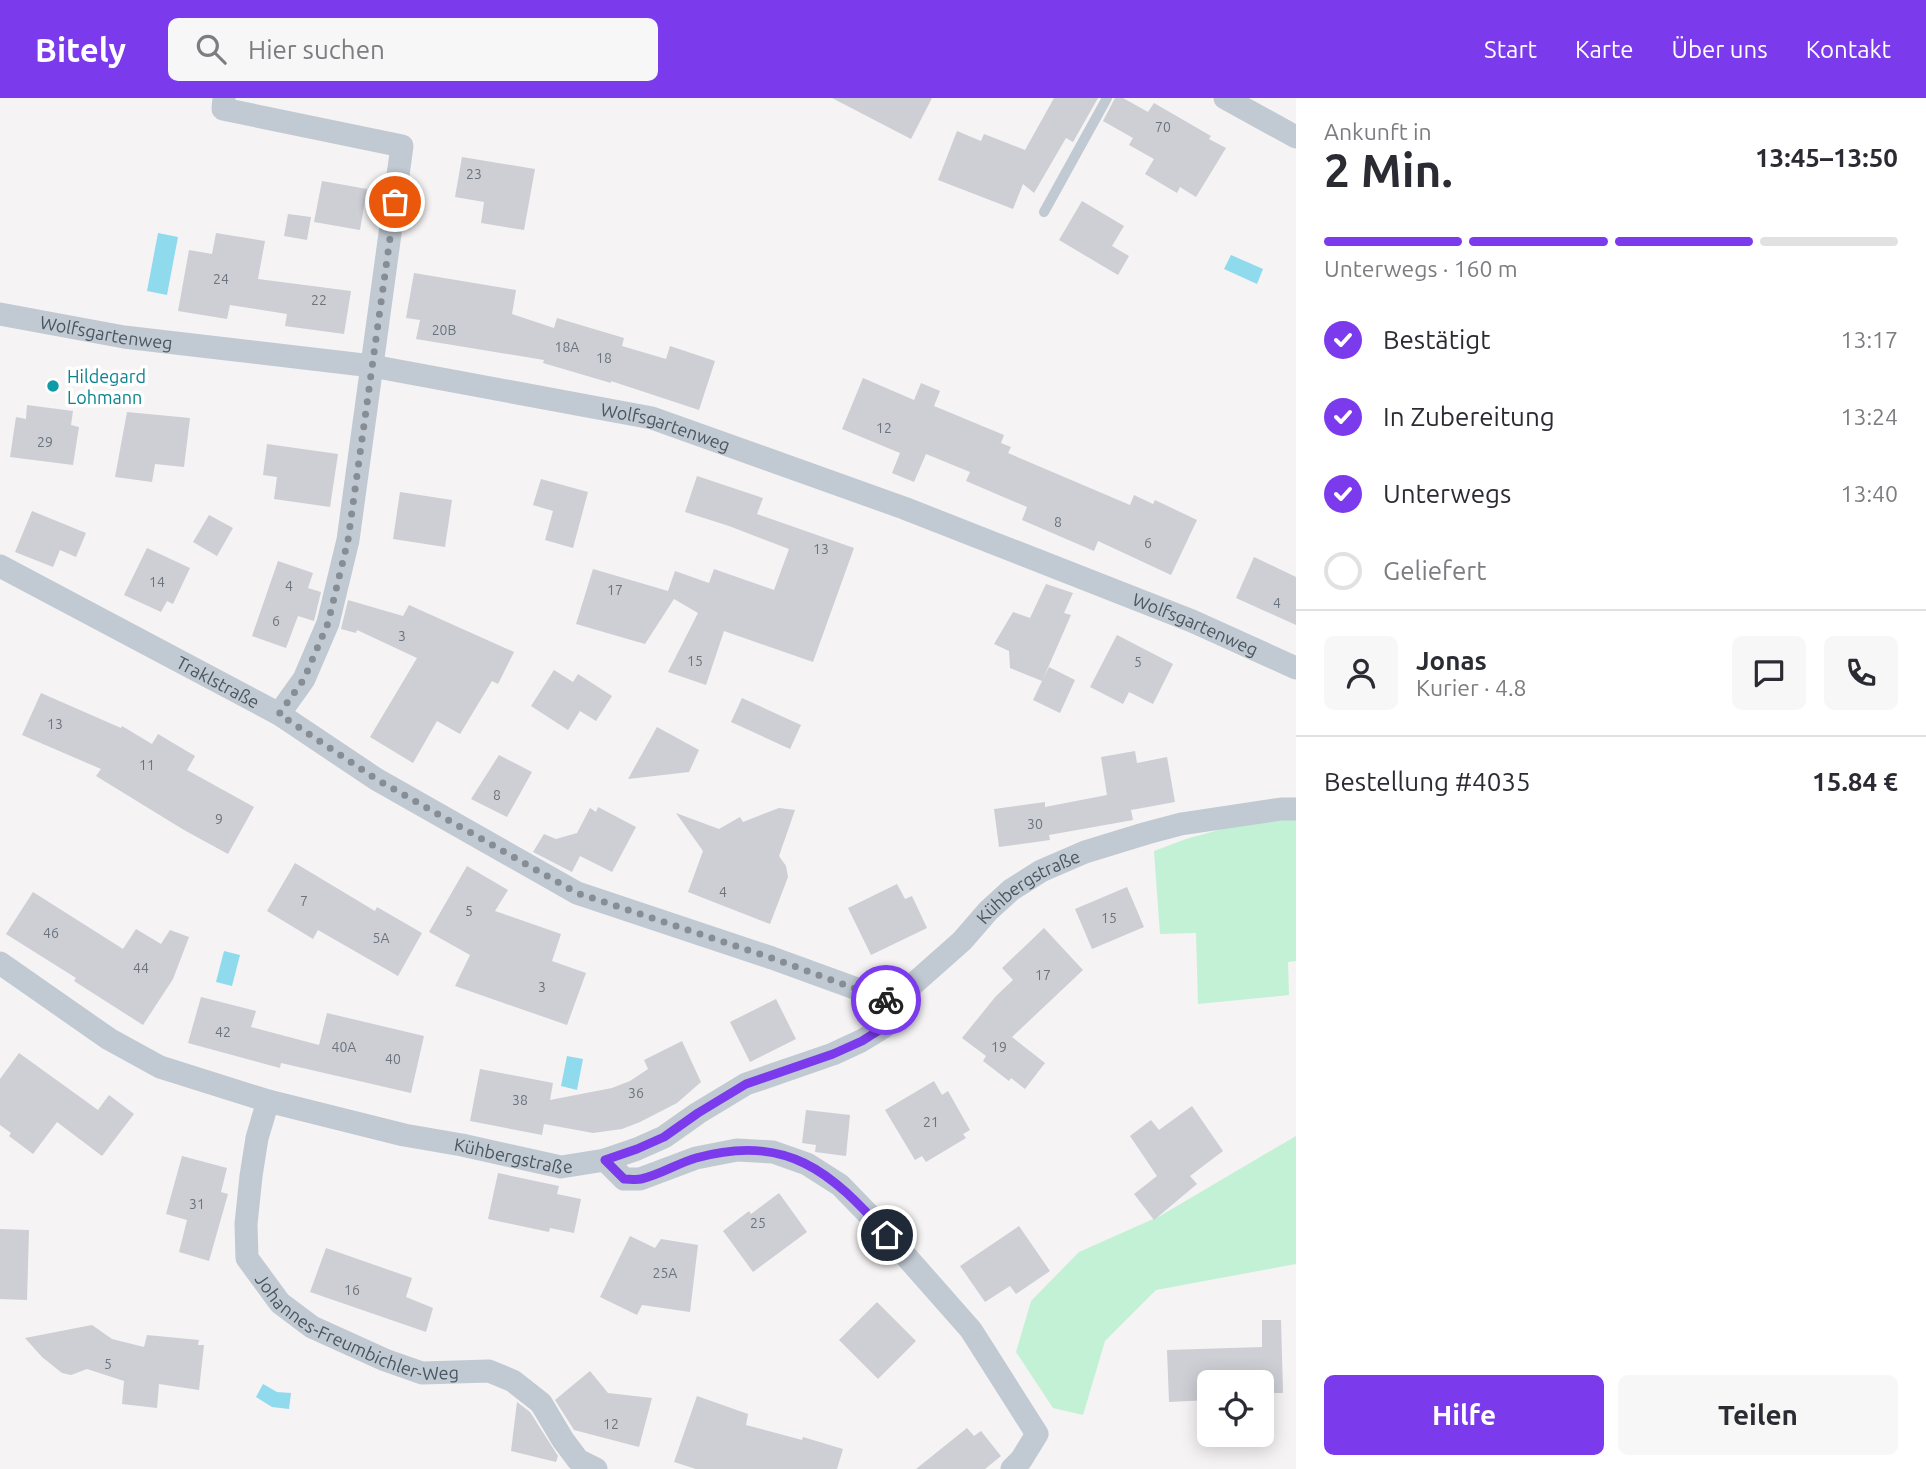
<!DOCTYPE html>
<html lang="de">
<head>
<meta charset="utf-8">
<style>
	:root { --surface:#fff; --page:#f7f7f7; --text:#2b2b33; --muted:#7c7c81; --line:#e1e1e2; --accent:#7c3aed }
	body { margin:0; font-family:Ubuntu,sans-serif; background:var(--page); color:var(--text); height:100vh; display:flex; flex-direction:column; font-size:26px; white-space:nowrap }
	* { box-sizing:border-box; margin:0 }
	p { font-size:23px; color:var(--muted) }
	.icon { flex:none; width:38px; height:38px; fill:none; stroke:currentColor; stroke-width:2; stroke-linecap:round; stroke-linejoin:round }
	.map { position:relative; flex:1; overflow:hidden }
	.details { display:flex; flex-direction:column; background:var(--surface); width:630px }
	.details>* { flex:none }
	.fabs { position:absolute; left:1197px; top:1272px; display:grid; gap:14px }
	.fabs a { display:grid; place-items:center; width:77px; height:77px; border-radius:10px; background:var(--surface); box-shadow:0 4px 18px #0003; font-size:35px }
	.pin { position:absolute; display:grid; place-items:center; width:60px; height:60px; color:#fff; margin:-30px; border:4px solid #fff; border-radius:50%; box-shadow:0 2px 7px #0007 }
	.courier { position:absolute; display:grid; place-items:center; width:70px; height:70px; margin:-35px; border:5px solid #7c3aed; border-radius:50%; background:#fff; color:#222; box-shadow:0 2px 9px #0007 }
	.head em { font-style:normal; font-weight:600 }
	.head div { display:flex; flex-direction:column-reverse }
	.head { display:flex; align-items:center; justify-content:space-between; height:119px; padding:0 28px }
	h1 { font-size:46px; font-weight:600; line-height:52px }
	.bar { display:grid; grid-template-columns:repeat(4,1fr); gap:10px 7px; align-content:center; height:84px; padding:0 28px }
	.bar i { height:9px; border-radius:5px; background:var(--line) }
	.bar .selected { background:var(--accent) }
	.bar p { grid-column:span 4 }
	.line { display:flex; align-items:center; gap:18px; padding:0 28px; border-top:2px solid var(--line) }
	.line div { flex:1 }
	.round { display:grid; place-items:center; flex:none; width:74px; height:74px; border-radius:10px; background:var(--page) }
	ol { padding:0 28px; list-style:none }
	li { display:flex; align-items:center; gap:21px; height:77px }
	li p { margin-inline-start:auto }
	li .icon { padding:7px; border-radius:50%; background:var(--accent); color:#fff; stroke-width:4 }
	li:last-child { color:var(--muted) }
	li i { width:38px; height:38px; border:4px solid var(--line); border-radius:50% }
	.action { display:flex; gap:14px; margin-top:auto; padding:14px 28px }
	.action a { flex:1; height:80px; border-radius:10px; background:var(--accent); color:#fff; font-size:28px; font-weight:600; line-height:80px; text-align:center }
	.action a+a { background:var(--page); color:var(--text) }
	header { display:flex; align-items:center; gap:42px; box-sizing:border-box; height:98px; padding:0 35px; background:var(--accent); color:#fff }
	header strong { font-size:33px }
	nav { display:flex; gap:38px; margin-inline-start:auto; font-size:24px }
	.search { width:490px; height:63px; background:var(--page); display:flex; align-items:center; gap:18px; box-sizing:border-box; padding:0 24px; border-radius:10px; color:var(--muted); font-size:26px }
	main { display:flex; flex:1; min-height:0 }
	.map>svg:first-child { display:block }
</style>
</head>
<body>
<header>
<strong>Bitely</strong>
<div class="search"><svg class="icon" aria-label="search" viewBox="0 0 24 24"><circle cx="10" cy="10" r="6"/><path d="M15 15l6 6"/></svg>Hier suchen</div>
<nav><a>Start</a><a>Karte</a><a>Über uns</a><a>Kontakt</a></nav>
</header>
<main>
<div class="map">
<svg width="1296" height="1371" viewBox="0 0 1296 1371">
	<rect width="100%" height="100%" fill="#f5f3f3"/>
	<!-- green -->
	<g fill="#c3f1d5">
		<polygon points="1296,719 1296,863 1288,864 1289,897 1198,906 1196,835 1160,836 1154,753 1186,741 1233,728"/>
		<polygon points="1296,1038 1296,1166 1156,1192 1105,1243 1083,1317 1053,1310 1016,1254 1031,1203 1079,1154 1160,1118"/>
	</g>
	<!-- water -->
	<g fill="#90daee">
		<polygon points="158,135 178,139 167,197 147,193"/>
		<polygon points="1231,157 1263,171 1257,186 1224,171"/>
		<polygon points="224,853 240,857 232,888 216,884"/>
		<polygon points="567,958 583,961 577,992 561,988"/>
		<polygon points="263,1286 277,1294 291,1295 289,1311 272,1309 256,1299"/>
	</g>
	<!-- building -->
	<g fill="#cdcfd5">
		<polygon points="832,0 932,0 911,41"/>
		<polygon points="1054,0 1098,0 1073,44 1066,40 1034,95 1023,86 1013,111 938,82 957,33 981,43 984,36 1025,52"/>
		<polygon points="1115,0 1123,0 1148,14 1154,5 1211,38 1209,41 1226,50 1196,99 1180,89 1177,95 1145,76 1154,61 1129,47 1133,40 1103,23"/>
		<polygon points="462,59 535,71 524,132 481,125 484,104 455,99"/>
		<polygon points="322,83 367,91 360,132 314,124"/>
		<polygon points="1082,103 1124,128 1112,148 1129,158 1118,177 1059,142"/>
		<polygon points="288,116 311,119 307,142 284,138"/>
		<polygon points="216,135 265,143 258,181 351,193 344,236 285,228 287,216 230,207 227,221 178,213 189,152 212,156"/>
		<polygon points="414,175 516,192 512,216 554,230 557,220 624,240 622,248 666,261 670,248 715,263 699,312 611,283 611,285 543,265 544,262 416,241 420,222 406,220"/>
		<polygon points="863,280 914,302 921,285 940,293 934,308 1004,337 1001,345 1011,349 1008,355 1130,407 1134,397 1153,406 1155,402 1197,422 1171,477 1098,443 1094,453 1022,422 1027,409 966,383 970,374 926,356 914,384 892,375 900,355 842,331"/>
		<polygon points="27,307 73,313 71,327 79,329 73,367 10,359 16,319 26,321"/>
		<polygon points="127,314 190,320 184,369 155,366 152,384 115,379"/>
		<polygon points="267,346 338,356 330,409 274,401 277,379 263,377"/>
		<polygon points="697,378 763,400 757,416 854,450 813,564 724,533 706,587 668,574 698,515 674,501 645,546 576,526 593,471 668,493 675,473 709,485 714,471 774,492 789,451 729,428 685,414"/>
		<polygon points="541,381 588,394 573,450 545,442 553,413 533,407"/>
		<polygon points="400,394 452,402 445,449 393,441"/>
		<polygon points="32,413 86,435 76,459 60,452 53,469 15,454"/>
		<polygon points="209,417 233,430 217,458 193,444"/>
		<polygon points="147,450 190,470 173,506 167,503 161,514 124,497"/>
		<polygon points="1254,459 1296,479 1296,527 1236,500"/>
		<polygon points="278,463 313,475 308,490 321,494 314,523 298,518 286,550 252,538"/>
		<polygon points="1046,486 1073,495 1064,515 1071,517 1043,581 1049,569 1075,582 1060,615 1033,602 1042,583 1010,570 1009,553 994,546 1013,514 1030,520"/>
		<polygon points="348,502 403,518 409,507 514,554 498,586 492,583 460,636 437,623 413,665 370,639 417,560 357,532 356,535 341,531"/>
		<polygon points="1117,537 1173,566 1153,606 1129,594 1123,606 1090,589"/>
		<polygon points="554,572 573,584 578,576 612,598 596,623 580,613 568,632 531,608"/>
		<polygon points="41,595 121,630 122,628 152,646 158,636 195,658 187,672 254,709 228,756 184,732 96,678 101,671 22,637"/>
		<polygon points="742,600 801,627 790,651 731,624"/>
		<polygon points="657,629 699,652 689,674 628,681"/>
		<polygon points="1135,653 1137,665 1167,659 1175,704 1131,712 1133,722 1049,737 1050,742 999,749 994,711 1045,704 1045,709 1107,697 1101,659"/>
		<polygon points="499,657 532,674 507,719 471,701"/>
		<polygon points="598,709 636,729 612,774 580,758 572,774 533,754 544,736 556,741 577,735 590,710 596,714"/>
		<polygon points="779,710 795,712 779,758 786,768 788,779 770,826 688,794 703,753 676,715 719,731 740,719 743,724"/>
		<polygon points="295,765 375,813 377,809 422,835 398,878 318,832 313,841 267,813"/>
		<polygon points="467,768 508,792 495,813 561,836 552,863 586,875 567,927 455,888 470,857 429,834"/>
		<polygon points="897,786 905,801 912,798 927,830 871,857 848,810"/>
		<polygon points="1127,789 1144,829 1092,851 1075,811"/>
		<polygon points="33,794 123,851 136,831 161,846 170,832 189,839 173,881 143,927 74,883 76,880 6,836"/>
		<polygon points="1044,830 1083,872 1012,939 1045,965 1025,991 1011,980 1009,983 983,963 986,958 962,940 996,898 1013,882 1002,870"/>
		<polygon points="201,899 256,913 251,929 319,947 327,915 424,938 411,995 281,965 280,970 188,945"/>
		<polygon points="776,901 796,941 750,964 730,924"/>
		<polygon points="682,943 701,984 677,1005 640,1024 622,1031 593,1035 544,1026 542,1037 470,1023 480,971 553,985 550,1002 612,990 630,983 648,971 644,962"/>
		<polygon points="19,955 98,1012 109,997 134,1016 102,1058 57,1024 33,1056 9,1038 11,1035 0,1027 0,981"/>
		<polygon points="934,983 942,997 948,993 970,1032 963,1036 966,1040 926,1064 922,1058 915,1062 885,1012"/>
		<polygon points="1192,1008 1223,1053 1190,1078 1197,1086 1154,1122 1134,1096 1157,1078 1130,1038 1151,1022 1159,1032"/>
		<polygon points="806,1012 850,1017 846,1058 815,1054 816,1047 802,1045"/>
		<polygon points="182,1058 227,1070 221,1094 228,1096 209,1163 179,1154 187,1122 166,1116"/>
		<polygon points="498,1075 559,1088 557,1096 581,1101 574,1135 550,1130 549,1134 488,1121"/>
		<polygon points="779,1095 807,1134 753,1174 723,1133 749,1113 751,1116"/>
		<polygon points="1019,1128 1050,1173 1016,1196 1010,1188 985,1204 960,1168"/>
		<polygon points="0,1131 29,1132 27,1202 0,1201"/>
		<polygon points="630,1138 655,1150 661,1141 698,1147 690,1214 642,1207 637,1217 600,1199"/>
		<polygon points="326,1150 412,1180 406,1199 433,1210 426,1234 310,1194"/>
		<polygon points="877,1204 916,1243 878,1281 839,1242"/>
		<polygon points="1262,1222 1281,1222 1283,1295 1262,1295 1262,1284 1209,1284 1209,1302 1169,1304 1167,1252 1262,1249"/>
		<polygon points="92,1227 112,1241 144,1249 147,1237 199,1242 198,1247 204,1247 199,1292 159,1286 157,1310 122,1306 124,1283 87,1271 71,1277 62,1275 42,1259 25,1240"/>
		<polygon points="590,1273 608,1295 652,1300 639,1349 574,1332 555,1302"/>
		<polygon points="697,1298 748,1316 746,1327 802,1342 803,1339 843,1351 837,1371 696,1371 674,1364"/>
		<polygon points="517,1304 530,1314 558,1358 556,1364 511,1353"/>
		<polygon points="967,1330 974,1338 981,1333 1001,1358 985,1371 916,1371"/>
	</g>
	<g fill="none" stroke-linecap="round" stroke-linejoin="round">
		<!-- lane -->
		<polyline stroke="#c1cad2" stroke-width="10" points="1044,114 1107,0"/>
		<!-- street -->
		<g stroke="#c1cad2" stroke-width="23">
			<polyline points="224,0 223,11 402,48 348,442 328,525 304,581 279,616"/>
			<polyline points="1225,0 1296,39"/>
			<path id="s1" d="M0,216L124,239L372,268L652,320L904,410L1192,523L1296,570"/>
			<path id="s2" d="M0,468L279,616L376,681L577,795L772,860L893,904"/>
			<path id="s3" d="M0,865L109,941L160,969L268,1003L404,1037L462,1047L561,1069L605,1062L637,1051L664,1039L698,1015L746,986L833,956L861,943L884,929L893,904L962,843L988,813L1011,792L1041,773L1085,754L1147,735L1181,726L1281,711H1296"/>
			<path id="s4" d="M268,1003L257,1040L251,1078L246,1126L247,1160L280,1205L312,1229L385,1262L422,1275L489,1273L513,1283L541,1305L563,1342L578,1362L596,1371"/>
			<polyline points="605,1062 624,1081 640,1081 696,1060 737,1052 773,1054 807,1066 840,1087 874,1122 971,1232 1037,1336 1021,1362 1012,1371"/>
		</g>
	</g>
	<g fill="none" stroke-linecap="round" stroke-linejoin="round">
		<!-- done -->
		<polyline stroke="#868d94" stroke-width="7" stroke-dasharray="0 12.6" points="395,104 348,442 328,525 304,581 279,616 376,681 577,795 772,860 886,902"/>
		<!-- route -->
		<path stroke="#7c3aed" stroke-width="9" d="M886,902L893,904L884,929L862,943L833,956L746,986L698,1015L664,1039L637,1051L605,1062L624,1081C629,1081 636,1082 641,1081C660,1077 678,1065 696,1060C786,1035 831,1073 887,1137"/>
	</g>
	<!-- markers -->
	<circle fill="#0f9aa8" stroke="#fff" stroke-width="2.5" cx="53" cy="288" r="7"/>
	<g text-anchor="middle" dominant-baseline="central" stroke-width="7" stroke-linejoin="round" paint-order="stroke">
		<!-- number labels -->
		<g font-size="14" fill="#6b747e">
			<text x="1163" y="29">70</text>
			<text x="474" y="76">23</text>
			<text x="221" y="181">24</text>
			<text x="319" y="202">22</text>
			<text x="444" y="232">20B</text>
			<text x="567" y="249">18A</text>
			<text x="604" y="260">18</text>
			<text x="884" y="330">12</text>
			<text x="45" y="344">29</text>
			<text x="1058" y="424">8</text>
			<text x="1148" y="445">6</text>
			<text x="821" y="451">13</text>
			<text x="157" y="484">14</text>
			<text x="289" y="488">4</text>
			<text x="615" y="492">17</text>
			<text x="1277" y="505">4</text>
			<text x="276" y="523">6</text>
			<text x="402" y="538">3</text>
			<text x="695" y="563">15</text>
			<text x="1138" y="564">5</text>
			<text x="55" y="626">13</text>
			<text x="147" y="667">11</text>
			<text x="497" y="697">8</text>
			<text x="219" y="721">9</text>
			<text x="1035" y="726">30</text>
			<text x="723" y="794">4</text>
			<text x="304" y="803">7</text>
			<text x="469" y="813">5</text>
			<text x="1109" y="820">15</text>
			<text x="51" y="835">46</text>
			<text x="381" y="840">5A</text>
			<text x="141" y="870">44</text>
			<text x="1043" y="877">17</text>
			<text x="542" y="889">3</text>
			<text x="223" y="934">42</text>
			<text x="344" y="949">40A</text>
			<text x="999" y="949">19</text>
			<text x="393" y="961">40</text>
			<text x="636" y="995">36</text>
			<text x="520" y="1002">38</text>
			<text x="931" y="1024">21</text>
			<text x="197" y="1106">31</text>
			<text x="758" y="1125">25</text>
			<text x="665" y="1175">25A</text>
			<text x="352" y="1192">16</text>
			<text x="108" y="1266">5</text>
			<text x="611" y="1326">12</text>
		</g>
		<!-- street labels -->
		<g font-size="18" fill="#4a5661" stroke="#fff">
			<text stroke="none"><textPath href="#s1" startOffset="108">Wolfsgartenweg</textPath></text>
			<text stroke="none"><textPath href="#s1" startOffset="676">Wolfsgartenweg</textPath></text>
			<text stroke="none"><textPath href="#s1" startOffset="1242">Wolfsgartenweg</textPath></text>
			<text stroke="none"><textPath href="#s2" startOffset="247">Traklstraße</textPath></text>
			<text stroke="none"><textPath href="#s3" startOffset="1166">Kühbergstraße</textPath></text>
			<text stroke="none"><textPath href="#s3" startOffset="556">Kühbergstraße</textPath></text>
			<text stroke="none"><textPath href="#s4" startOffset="296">Johannes-Freumbichler-Weg</textPath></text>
		</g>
		<!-- culture labels -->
		<g font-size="18" fill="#0d838f" stroke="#fff" text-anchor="start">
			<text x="67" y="278">Hildegard<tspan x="67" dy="21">Lohmann</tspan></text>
		</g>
	</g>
</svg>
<div class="fabs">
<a><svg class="icon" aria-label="locate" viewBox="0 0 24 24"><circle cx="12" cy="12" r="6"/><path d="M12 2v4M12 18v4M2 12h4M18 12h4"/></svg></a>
</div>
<div class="pin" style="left:395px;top:104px;background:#ea580c"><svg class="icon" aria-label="bag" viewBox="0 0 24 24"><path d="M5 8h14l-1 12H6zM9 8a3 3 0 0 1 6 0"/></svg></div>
<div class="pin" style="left:887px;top:1137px;background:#1f2937"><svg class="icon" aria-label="home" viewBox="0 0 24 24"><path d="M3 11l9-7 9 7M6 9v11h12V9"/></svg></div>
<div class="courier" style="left:886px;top:902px"><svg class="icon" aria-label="bike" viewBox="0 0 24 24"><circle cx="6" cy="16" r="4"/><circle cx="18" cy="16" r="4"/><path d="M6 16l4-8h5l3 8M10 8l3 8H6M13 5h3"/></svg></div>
</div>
<section class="details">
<div class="head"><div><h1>2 Min.</h1><p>Ankunft in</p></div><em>13:45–13:50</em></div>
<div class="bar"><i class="selected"></i><i class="selected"></i><i class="selected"></i><i></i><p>Unterwegs · 160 m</p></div>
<ol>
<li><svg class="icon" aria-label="check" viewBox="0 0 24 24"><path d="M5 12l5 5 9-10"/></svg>Bestätigt<p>13:17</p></li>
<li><svg class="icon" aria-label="check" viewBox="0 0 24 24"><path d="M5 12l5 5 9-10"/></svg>In Zubereitung<p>13:24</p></li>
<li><svg class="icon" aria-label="check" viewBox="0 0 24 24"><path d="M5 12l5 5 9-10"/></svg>Unterwegs<p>13:40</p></li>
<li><i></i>Geliefert</li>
</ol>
<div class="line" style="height:126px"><a class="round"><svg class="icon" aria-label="person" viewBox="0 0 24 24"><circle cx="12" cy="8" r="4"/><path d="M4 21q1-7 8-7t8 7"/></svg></a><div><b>Jonas</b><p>Kurier · 4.8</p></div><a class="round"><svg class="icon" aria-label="chat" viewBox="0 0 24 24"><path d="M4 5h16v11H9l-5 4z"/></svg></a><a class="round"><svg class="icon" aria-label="phone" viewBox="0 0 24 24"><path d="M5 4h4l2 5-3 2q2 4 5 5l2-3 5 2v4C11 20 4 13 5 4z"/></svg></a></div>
<div class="line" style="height:91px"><div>Bestellung #4035</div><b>15.84 €</b></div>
<div class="action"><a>Hilfe</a><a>Teilen</a></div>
</section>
</main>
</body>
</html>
